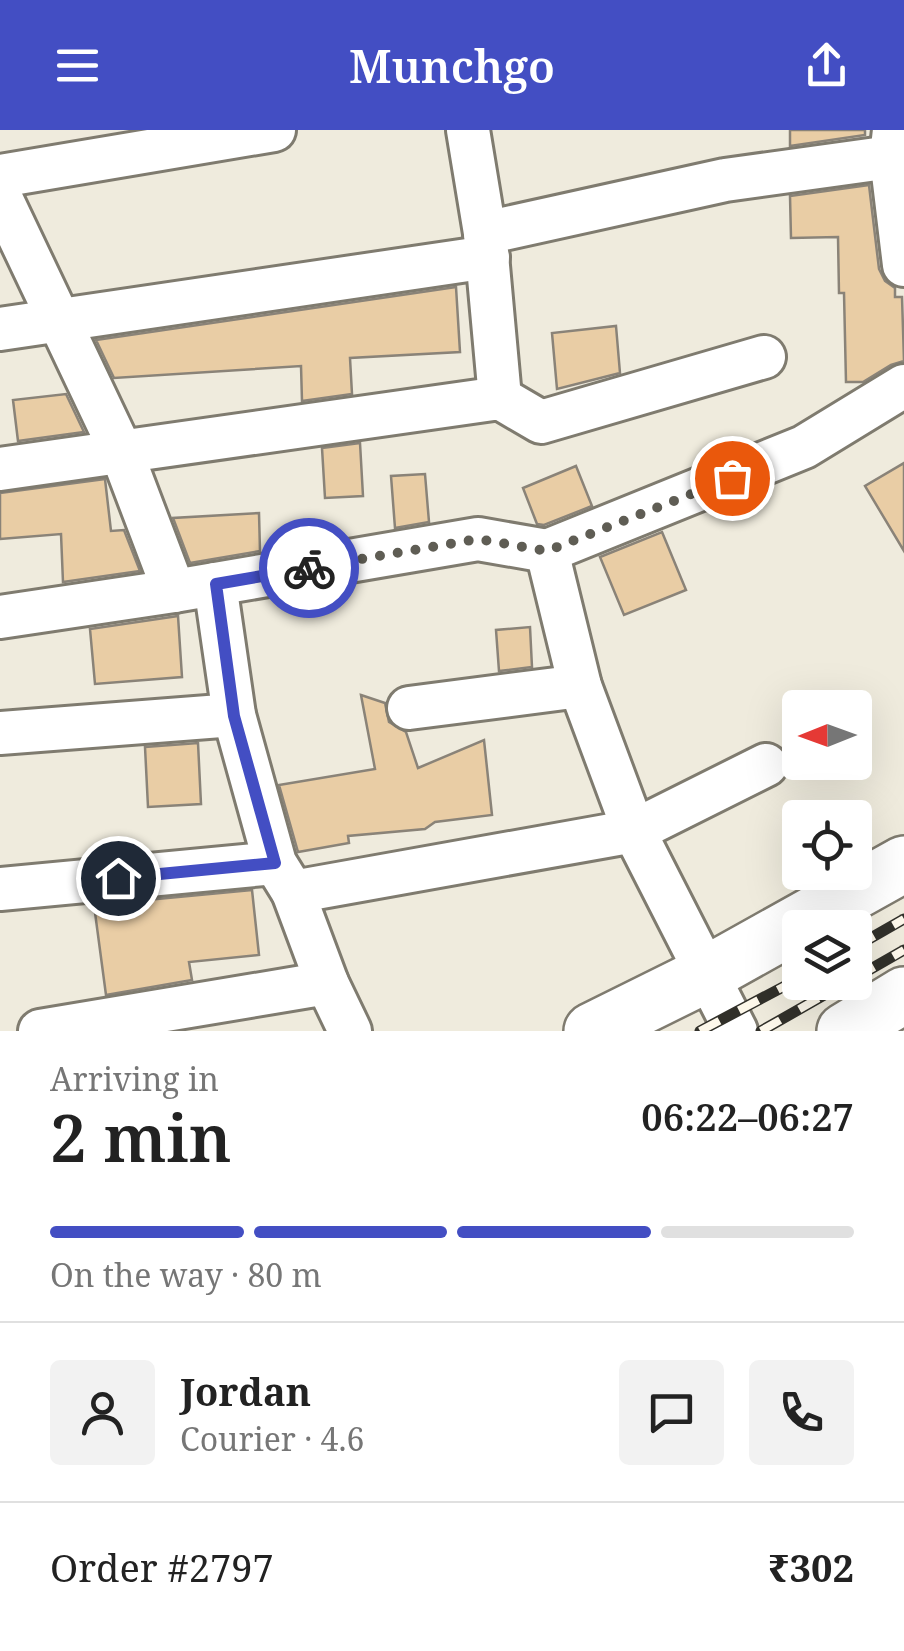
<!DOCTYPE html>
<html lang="en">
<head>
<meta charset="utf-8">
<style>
	:root { --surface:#fff; --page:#f2f2f2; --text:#222; --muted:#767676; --line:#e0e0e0; --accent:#434ec3 }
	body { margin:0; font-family:"Noto Serif",serif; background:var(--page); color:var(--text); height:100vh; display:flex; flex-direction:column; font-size:38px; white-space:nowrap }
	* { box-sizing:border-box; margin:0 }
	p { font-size:32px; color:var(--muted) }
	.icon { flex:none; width:55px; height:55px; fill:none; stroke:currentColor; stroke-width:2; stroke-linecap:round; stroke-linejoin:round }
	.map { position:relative; height:901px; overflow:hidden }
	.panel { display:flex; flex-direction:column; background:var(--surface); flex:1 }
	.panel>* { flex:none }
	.needle { width:65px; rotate:269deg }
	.fabs { position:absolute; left:782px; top:560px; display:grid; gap:20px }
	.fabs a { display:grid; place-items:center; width:90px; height:90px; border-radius:10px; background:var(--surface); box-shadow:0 10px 40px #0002; font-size:50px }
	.pin { position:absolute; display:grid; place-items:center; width:85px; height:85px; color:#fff; margin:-42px; border:5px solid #fff; border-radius:50%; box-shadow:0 2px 10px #0007 }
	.courier { position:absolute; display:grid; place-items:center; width:100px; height:100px; margin:-50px; border:8px solid #434ec3; border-radius:50%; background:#fff; color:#222; box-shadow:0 2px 12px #0007 }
	.overview em { font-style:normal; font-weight:600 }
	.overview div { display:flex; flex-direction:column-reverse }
	.overview { display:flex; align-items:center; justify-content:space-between; height:170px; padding:0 50px }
	h1 { font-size:65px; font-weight:600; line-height:75px }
	.bar { display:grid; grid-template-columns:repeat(4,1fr); gap:15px 10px; align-content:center; height:120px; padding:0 50px }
	.bar i { height:12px; border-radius:8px; background:var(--line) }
	.bar .current { background:var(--accent) }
	.bar p { grid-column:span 4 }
	.line { display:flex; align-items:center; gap:25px; padding:0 50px; border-top:2px solid var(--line) }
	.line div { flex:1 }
	.round { display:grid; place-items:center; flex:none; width:105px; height:105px; border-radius:10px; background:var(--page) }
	header { display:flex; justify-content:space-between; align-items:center; height:130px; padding:0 50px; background:var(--accent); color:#fff; font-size:45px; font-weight:600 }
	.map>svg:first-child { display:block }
</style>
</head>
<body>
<header><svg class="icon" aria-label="menu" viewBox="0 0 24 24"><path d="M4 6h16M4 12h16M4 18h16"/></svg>Munchgo<svg class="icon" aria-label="share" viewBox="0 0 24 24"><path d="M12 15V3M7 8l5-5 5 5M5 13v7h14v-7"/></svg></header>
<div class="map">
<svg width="904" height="901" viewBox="0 0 904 901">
	<rect width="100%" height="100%" fill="#efebdd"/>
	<!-- building -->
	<g fill="#e9cda5" stroke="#8a8378" stroke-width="2.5">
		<polygon points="790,0 865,0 865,5 790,16"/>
		<polygon points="869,55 879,139 885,151 895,158 895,167 902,167 904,231 891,235 863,252 846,252 844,163 839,163 838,107 791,108 790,66"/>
		<polygon points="456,157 460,222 350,228 352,264 302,271 301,236 114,248 96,210"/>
		<polygon points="616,196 620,243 557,259 552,203"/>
		<polygon points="66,264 84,302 18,311 13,270"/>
		<polygon points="360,313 363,366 325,368 322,318"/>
		<polygon points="904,333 904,421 865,356"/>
		<polygon points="576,336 592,376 544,395 537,394 523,358"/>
		<polygon points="425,344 429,392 395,398 391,346"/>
		<polygon points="105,349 111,401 124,400 140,441 63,452 61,404 0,409 0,363"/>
		<polygon points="259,383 260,421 190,433 173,388"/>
		<polygon points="662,402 686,460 624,485 600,427"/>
		<polygon points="178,486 182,547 95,554 90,499"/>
		<polygon points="530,497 532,537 499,541 496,500"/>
		<polygon points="361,565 385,573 389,592 406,602 418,638 484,610 492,685 435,692 425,699 348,706 349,713 298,722 279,655 375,639"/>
		<polygon points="198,613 201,674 148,677 145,617"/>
		<polygon points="252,760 259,825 189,832 192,850 106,865 94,775"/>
	</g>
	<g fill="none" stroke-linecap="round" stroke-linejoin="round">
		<!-- street casing -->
		<g stroke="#7f7b6f" stroke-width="48">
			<g id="street">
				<polyline points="468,0 485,103 500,268"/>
				<polyline points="894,0 891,27 904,135"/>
				<polyline points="0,46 274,0"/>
				<polyline points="0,66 121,321 174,461"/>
				<polyline points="485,103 725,50 891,27"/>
				<polyline points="0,199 488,127"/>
				<polyline points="0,339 500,268 541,292 764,227"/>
				<polyline points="547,421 580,556 634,701 736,901"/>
				<polyline points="547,421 804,317 904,256"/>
				<polyline points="215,454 234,585 275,733 293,762 327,853 350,901"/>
				<polyline points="0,487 174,461 478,409 547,421"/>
				<polyline points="409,578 580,556"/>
				<polyline points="0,603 234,585"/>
				<polyline points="0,759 275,733"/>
				<polyline points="293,762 634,701 766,635"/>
				<polyline points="40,901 327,853"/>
			</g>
		</g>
		<!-- highway casing -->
		<g stroke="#7f7b6f" stroke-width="60">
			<g id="highway">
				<polyline points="592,901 705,845 904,734"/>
				<polyline points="845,901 904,865"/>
			</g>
		</g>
		<!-- street -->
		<use href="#street" stroke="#fff" stroke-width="42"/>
		<!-- highway -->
		<use href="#highway" stroke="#fff" stroke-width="55"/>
		<!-- rail casing -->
		<g stroke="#31302a" stroke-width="11">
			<g id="rail">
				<polyline points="855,817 904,789"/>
				<polyline points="855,848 904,820"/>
				<polyline points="700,901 800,848"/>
				<polyline points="761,901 847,852"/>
			</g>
		</g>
		<!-- rail -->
		<use href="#rail" stroke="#fdf8eb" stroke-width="8" stroke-dasharray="22" stroke-linecap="butt"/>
	</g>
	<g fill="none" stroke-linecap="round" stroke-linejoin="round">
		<!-- done -->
		<polyline stroke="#5f5d54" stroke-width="10" stroke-dasharray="0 18" points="309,438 478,409 547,421 732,348"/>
		<!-- route -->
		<polyline stroke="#434ec3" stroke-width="12" points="118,748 275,733 234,586 216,454 309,438"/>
	</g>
</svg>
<div class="fabs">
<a><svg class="needle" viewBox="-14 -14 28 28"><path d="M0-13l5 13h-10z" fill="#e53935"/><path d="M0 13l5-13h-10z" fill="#767676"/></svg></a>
<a><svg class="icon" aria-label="locate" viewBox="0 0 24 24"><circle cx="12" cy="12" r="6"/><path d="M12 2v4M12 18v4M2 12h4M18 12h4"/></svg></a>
<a><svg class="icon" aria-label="layers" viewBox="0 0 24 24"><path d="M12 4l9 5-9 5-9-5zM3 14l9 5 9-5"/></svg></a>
</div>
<div class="pin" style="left:732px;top:348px;background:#ea580c"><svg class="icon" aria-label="bag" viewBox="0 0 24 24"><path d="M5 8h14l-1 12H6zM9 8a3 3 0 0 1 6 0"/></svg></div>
<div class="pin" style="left:118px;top:748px;background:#1f2937"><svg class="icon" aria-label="home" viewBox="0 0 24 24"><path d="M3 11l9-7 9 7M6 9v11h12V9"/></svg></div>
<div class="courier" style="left:309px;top:438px"><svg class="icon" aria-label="bike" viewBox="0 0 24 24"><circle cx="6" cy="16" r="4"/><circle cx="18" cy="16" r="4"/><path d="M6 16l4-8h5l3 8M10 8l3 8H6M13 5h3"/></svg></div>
</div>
<section class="panel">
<div class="overview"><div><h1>2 min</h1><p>Arriving in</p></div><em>06:22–06:27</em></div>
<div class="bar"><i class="current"></i><i class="current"></i><i class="current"></i><i></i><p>On the way · 80 m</p></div>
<div class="line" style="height:180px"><a class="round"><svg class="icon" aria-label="person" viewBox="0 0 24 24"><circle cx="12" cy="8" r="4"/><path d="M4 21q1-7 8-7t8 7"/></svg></a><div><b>Jordan</b><p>Courier · 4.6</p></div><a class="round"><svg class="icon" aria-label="chat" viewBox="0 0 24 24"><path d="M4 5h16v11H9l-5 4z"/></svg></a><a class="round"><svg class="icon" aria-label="phone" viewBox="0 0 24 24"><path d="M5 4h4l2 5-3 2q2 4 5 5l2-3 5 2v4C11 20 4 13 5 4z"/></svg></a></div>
<div class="line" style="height:130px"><div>Order #2797</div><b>₹302</b></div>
</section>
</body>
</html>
